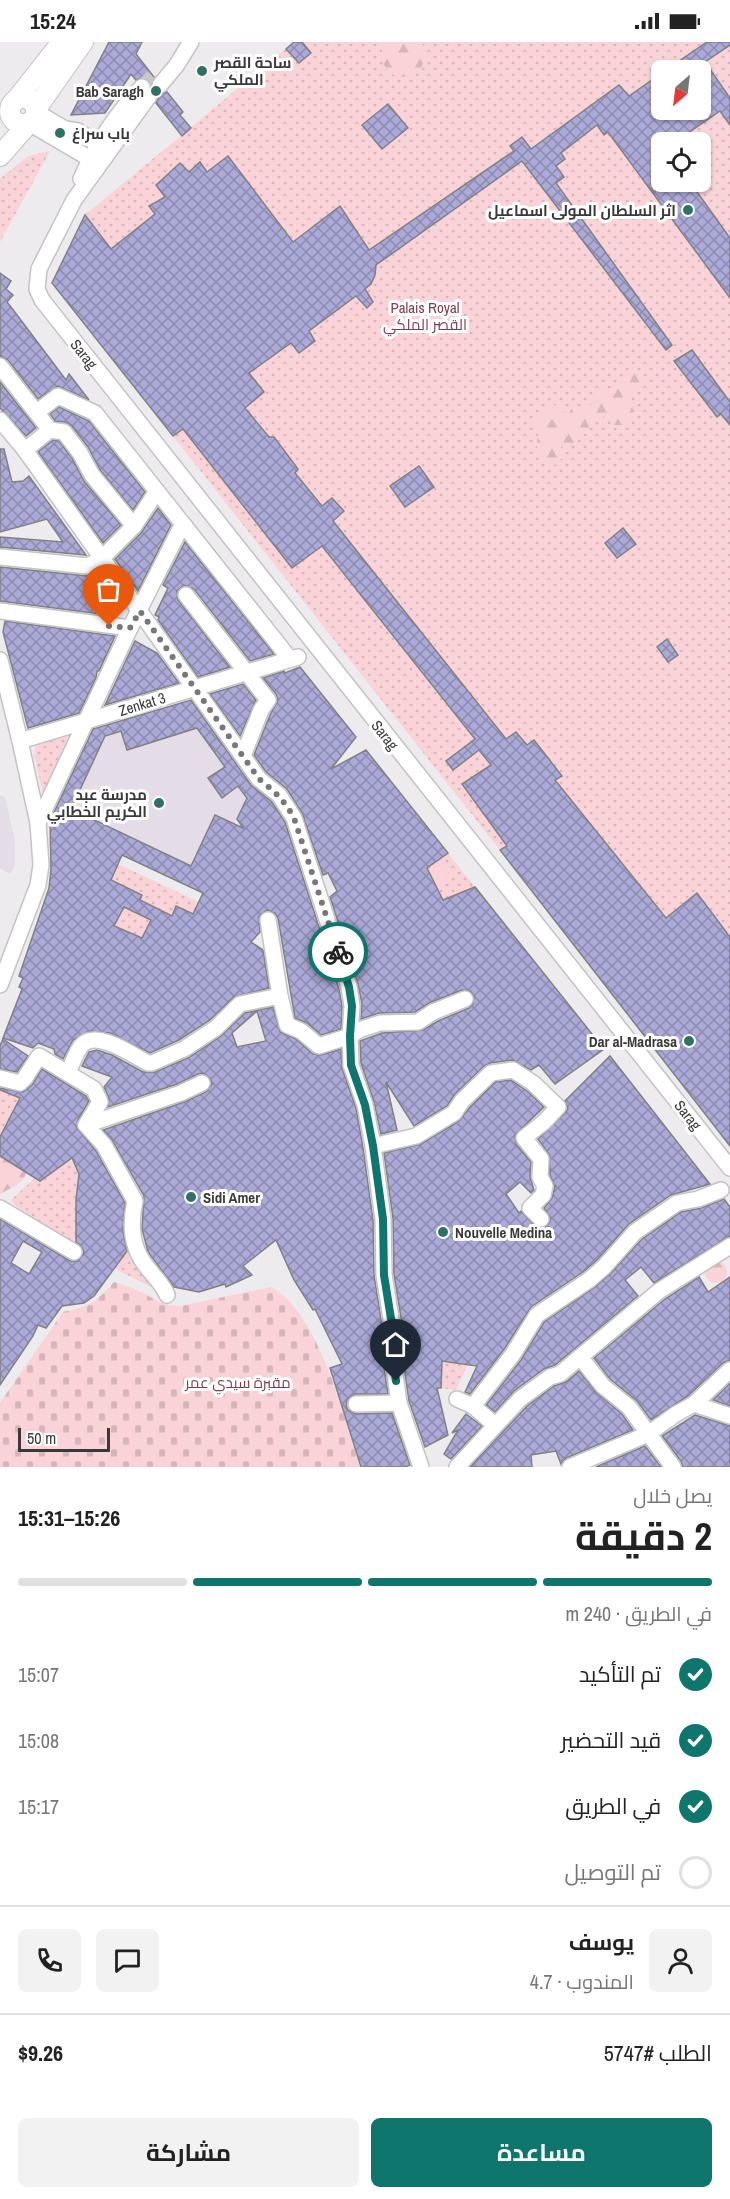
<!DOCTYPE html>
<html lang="ar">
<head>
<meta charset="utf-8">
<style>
	:root { --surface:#fff; --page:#f2f2f2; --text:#222; --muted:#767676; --line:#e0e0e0; --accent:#0f766e }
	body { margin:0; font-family:"Archivo Narrow",Cairo,sans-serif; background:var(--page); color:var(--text); direction:rtl; height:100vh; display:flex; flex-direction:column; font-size:22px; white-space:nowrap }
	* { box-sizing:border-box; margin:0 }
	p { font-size:20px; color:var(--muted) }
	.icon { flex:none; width:33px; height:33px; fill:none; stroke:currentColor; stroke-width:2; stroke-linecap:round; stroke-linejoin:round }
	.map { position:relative; height:1425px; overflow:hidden; direction:ltr }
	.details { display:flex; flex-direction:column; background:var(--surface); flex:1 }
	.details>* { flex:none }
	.needle { width:39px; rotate:208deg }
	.buttons { position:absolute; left:651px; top:18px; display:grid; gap:12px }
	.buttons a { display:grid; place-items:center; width:60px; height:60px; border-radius:9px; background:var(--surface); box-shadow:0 2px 4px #0004; font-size:30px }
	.scale { position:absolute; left:18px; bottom:15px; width:92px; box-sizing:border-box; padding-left:6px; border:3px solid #3a393a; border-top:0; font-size:16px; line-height:21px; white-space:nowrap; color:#3a393a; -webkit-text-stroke:4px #fff; paint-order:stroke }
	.pin { position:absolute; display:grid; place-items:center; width:51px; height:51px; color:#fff; margin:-62px -26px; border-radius:50% 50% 50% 0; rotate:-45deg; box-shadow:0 0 6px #0007 }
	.pin .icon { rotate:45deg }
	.courier { position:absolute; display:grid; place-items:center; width:60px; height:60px; margin:-30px; border:4px solid #0f766e; border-radius:50%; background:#fff; color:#222; box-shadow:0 2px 8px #0007 }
	.overview em { font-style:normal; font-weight:700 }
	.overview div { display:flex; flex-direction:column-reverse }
	.overview { display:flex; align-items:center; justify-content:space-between; height:102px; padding:0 18px }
	h1 { font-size:39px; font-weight:700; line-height:45px }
	.bar { display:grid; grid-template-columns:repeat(4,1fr); gap:9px 6px; align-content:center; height:72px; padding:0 18px }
	.bar i { height:8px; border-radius:4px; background:var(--line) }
	.bar .active { background:var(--accent) }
	.bar p { grid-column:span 4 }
	.line { display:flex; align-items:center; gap:15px; padding:0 18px; border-top:2px solid var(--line) }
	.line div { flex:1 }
	.round { display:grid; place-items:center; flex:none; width:63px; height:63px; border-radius:9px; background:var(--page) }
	ol { padding:0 18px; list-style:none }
	li { display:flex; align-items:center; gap:18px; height:66px }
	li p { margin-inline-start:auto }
	li .icon { padding:6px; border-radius:50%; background:var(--accent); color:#fff; stroke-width:4 }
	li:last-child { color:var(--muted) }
	li i { width:33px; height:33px; border:3px solid var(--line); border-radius:50% }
	.primary-button { display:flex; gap:12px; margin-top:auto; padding:12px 18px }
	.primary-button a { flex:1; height:69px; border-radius:9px; background:var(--accent); color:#fff; font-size:24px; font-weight:700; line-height:69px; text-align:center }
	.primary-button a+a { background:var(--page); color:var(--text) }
	.status { display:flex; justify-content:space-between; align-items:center; height:42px; padding:0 30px; background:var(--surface); direction:ltr }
	.status svg { height:16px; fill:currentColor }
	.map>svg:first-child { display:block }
</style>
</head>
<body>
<div class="status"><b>15:24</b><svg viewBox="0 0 49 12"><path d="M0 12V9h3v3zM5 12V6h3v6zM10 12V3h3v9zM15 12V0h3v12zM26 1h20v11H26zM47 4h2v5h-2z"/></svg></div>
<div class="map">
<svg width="730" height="1425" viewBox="0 0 730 1425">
	<defs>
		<pattern id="green-dots" width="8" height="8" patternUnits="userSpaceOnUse" patternTransform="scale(1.5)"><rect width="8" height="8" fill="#f9d3d8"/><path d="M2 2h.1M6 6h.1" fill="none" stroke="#d6b6ba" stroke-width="1.8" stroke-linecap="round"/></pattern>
		<pattern id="forest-firs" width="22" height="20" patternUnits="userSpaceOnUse" patternTransform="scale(1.5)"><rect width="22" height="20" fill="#f9d3d8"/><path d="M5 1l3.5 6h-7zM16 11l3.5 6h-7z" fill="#d6b6ba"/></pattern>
		<pattern id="cemetery-stones" width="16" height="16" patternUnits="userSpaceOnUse" patternTransform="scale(1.5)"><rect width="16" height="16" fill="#f9d3d8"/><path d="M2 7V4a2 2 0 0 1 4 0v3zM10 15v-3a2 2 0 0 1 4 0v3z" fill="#d6b6ba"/></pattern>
		<pattern id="building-cross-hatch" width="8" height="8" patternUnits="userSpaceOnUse" patternTransform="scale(1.5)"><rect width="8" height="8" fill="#aba9d7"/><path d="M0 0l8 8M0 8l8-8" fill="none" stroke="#8c8baf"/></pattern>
	</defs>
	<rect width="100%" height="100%" fill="#edebee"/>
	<!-- built -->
	<g fill="#e4dde7">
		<polygon points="186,670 247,756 202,851 62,785 105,694"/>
		<polygon points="0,753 5,755 15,799 15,824 10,832 0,826"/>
	</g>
	<!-- green -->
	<g fill="url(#green-dots)" fill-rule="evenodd">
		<path d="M294,0H730V895L697,851L666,876L570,759L500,808L52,241L85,173ZM662,28H700V68H662ZM662,100H700V140H662Z"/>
		<polygon points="50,109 0,200 0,137 28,114"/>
		<polygon points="72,692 43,751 34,713 36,703"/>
		<polygon points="448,811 475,845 443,858 427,826"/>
		<polygon points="118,822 199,860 176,909 95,877"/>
		<polygon points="17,1047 33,1055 11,1072 0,1095 0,1048 13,1053"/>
		<polygon points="70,1118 76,1124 79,1132 76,1158 76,1206 13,1162 11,1158 35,1136"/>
		<polygon points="131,1204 154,1240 151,1245 115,1227"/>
		<polygon points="440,1319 467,1323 456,1348 441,1346"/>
	</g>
	<!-- forest -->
	<g fill="url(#forest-firs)">
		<path d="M386,0H421C438,26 398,50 384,23C380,15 381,7 386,0Z"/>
		<polygon points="627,331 636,332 643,336 640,348 629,359 633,367 629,383 615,383 604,374 602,377 596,379 590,376 586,379 589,385 587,391 578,393 579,398 569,405 561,402 562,416 555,423 544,417 536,403 539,393 532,385 541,369 558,362 568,374 572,365 591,363 591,352 604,347 616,348 616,340"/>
		<circle cx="439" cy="830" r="9"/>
		<path d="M0,1114L26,1131C23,1144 9,1145 0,1153Z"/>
		<circle cx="716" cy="1230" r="11"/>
	</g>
	<!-- cemetery -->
	<path fill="url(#cemetery-stones)" d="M114,1240C123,1243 134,1246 143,1251C158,1259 162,1263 180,1264L271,1245C318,1269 345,1377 360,1425H0V1361L63,1270C91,1264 95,1261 114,1240Z"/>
	<!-- building -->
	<g fill="url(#building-cross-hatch)" stroke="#818184" stroke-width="1.5" fill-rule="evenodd">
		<polygon points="109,0 142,0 136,12 154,35 151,41 144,35 136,38 131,32 105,71 71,73"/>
		<polygon points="294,0 302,0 311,11 299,21 286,7"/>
		<polygon points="707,0 730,0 730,3 705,20 730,56 730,83 720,69 681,96 684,100 662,100 662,140 690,140 730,196 730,256 608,90 604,93 597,83 561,111 565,117 556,124 564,135 556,141 672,303 666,308 522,119 376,223 375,233 371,242 365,247 373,260 367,266 356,254 309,289 315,299 299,311 291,301 249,331 264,350 245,366 269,395 274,395 298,427 295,431 322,464 332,456 344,469 333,479 506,697 516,690 527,703 534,698 562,734 555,738 666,876 697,851 730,895 730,1104 500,808 507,804 462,742 491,723 479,708 453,728 446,719 475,697 322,504 292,526 183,387 173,394 52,241 85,173 111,207 155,172 149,164 165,155 156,143 180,121 189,130 200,120 207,130 228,114 293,200 340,164 369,208 514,109 510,104 522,95 531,107 619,43 629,54 662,31 662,68 700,68 700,28 666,28"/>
		<polygon points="167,50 183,70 180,73 191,86 182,94 156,61 158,53"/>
		<polygon points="388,62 408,86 382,107 362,83"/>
		<polygon points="0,231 11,239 6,247 13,253 7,260 14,269 66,338 69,332 89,358 58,344 38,357 8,318 0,314"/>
		<polygon points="692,308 730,360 730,383 721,372 717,375 674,319"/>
		<polygon points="0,340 36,386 26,394 0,366"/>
		<polygon points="59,365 89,379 145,450 133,468 100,428 88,405 72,384 65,380 55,379 50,372"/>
		<polygon points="53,398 59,399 72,416 84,439 121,483 103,501 38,410"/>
		<polygon points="0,407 4,407 12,440 23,439 29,434 86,513 0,505 0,495 63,500 47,477 0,490"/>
		<polygon points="419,424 434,445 405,465 390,444"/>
		<polygon points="158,466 171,483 138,549 115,517 141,491"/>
		<polygon points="623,486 636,502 617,516 605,501"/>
		<polygon points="185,500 274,612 250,619 194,547 184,543 177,549 178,558 230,625 198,635 158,578 159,575 155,573 168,546 163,543"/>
		<polygon points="0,525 87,534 99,529 120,559 116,574 0,559"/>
		<polygon points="5,579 115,594 99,629 97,629 96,636 79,671 28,686 3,590"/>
		<polygon points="667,597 678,613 668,620 657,605"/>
		<polygon points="135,599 157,611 179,641 105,663"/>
		<polygon points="300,625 356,695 331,727 366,708 448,811 427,826 443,858 475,845 604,1007 555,1042 539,1023 531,1028 512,1018 490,1021 484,1024 455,1052 447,1064 414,1084 386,1040 397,1088 381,1092 374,1060 361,1021 360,999 382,991 423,988 438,979 469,966 473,962 474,954 470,949 462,948 429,961 415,970 379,971 361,977 362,962 358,942 330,855 337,849 328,831 323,833 302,771 287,747 266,730 254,713 270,673 278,658 276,652 263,636 284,629 285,631"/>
		<polygon points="243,642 256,658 240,694 210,652"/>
		<path d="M191,658L251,743L272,760L285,780L339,947L342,964L341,987L321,993L307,981L295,976L278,876L275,871L267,868L259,874L260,890L251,900L263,908L269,946L234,955L210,978L179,998L150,1011L110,991L89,989L73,998L63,1017L55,1012L54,1007L38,1001L33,1006L3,996L22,947L19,945L23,936L19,934L49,846L51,827L50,779L93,687ZM197,686L225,725L208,736L222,756L238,744L247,756L237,777L243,786L215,773L191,824L71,767L105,694L121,689L127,708ZM122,813L203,851L193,872L176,864L172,874L140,858L142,853L111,838ZM124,865L151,878L142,896L114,884Z"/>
		<path d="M273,965L280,990L296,997L313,1012L321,1013L341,1007L342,1026L356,1066L363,1106L373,1178L374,1233L382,1284L383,1319L388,1352H355L348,1357L346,1363L348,1368L356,1372L392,1371L410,1423L405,1425H361L330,1326L342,1322L315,1267L313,1268L294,1238L276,1198L243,1224L252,1233L226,1245L225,1242L199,1250L174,1245L148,1210L142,1187L144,1154L112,1098L103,1088L184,1060L206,1050L212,1042L210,1036L203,1031L198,1032L177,1042L108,1065L109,1056L104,1045L112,1035L82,1024L89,1010L97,1008L112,1013L143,1030H155L188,1016L221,994L245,971ZM257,969L266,999L237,1005L232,991Z"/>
		<polygon points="3,997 28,1014 17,1030 0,1027 0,1004"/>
		<polygon points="610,1014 710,1142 671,1153 629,1182 597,1218 583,1230 531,1265 505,1306 470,1352 465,1350 477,1324 442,1319 441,1346 437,1346 448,1393 425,1405 409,1359 403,1317 402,1282 394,1232 393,1176 384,1111 421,1102 459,1079 470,1065 495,1040 511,1038 527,1049 544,1065 515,1093 516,1102 531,1120 530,1135 534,1148 531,1151 520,1140 506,1152 519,1171 521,1169 535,1184 544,1186 550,1180 550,1175 544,1166 552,1156 555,1145 550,1133 549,1112 538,1097 565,1071 568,1067 565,1059"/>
		<path d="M42,1027L86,1054L89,1059L78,1078L77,1086L96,1109L125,1161L123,1188L127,1209L94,1254L84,1261L62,1264L46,1286L38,1283L33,1294L0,1343V1177L70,1219H78L84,1211L82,1205L76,1200V1158L79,1132L72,1116L40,1139L0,1114V1095L20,1056L0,1048V1046L23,1050L32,1043ZM23,1199L42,1210L29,1232L11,1221Z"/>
		<polygon points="724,1157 730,1165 730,1194 654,1241 641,1225 625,1238 638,1254 555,1323 544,1327 514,1349 495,1370 486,1363 521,1318 544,1280 595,1245 611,1231 642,1197 681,1170 701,1166"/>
		<polygon points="699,1235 708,1250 730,1235 730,1318 723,1321 688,1354 651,1378 637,1359 610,1337 594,1316 665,1257"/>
		<polygon points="579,1329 597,1351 622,1372 633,1388 566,1416 561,1422 556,1409 531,1413 532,1425 470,1425 527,1364 554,1344 566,1340"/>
		<polygon points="730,1341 730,1364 713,1358"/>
		<polygon points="466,1372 482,1384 451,1417 444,1412 458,1388 452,1391"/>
		<polygon points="695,1373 730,1384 730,1425 683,1425 681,1419 662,1394"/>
		<polygon points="645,1404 661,1425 596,1425"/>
	</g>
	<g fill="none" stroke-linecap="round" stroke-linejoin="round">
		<!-- minor-tunnel -->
		<polyline stroke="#c9c7ca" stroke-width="15" stroke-dasharray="15 8" stroke-linecap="butt" points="142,45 154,34"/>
		<!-- minor casing -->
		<g stroke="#c4c2c5" stroke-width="18">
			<g id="minor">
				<polyline points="160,43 176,24 191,0"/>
				<polyline points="149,54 74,158 39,227 37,247 42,258 730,1126"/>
				<polyline points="36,70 65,87 78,89 107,108"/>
				<polyline points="29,81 99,122"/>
				<path d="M81,137C95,104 117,71 142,45"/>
				<polyline points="0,324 50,388 64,390 80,411 92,433 134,484"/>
				<polyline points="37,370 58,354 95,371 290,617"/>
				<polyline points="0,378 25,408 259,737 279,753 294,776 349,945 352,964 350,994 351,1023 365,1063 373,1104 383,1177 384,1233 392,1283 393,1318 399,1361 421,1425"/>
				<polyline points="25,408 50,388"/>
				<polyline points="0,515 88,524 102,516 134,484 157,449"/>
				<polyline points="186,553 268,658 261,668 243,714"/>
				<polyline points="0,569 130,586"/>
				<polyline points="0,618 20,699 38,781 41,823 38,843 0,943"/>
				<polyline points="20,699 298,615"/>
				<polyline points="38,781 130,586 179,489 185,484"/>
				<polyline points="268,878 280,954 287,983 301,989 319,1004 350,994 359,988 380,981 418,980 433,970 465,957"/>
				<path d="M68,1031C72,1023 76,1008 83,1002C98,988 134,1014 148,1021H152L184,1007L216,986L240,962L280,954"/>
				<path d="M0,1036L20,1041L25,1036L39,1014L94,1047L100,1060L86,1083L104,1103L135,1159C129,1185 132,1210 151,1230C157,1238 163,1243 167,1253"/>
				<polyline points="86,1083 181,1051 202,1041"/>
				<polyline points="373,1104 416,1094 454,1071 462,1059 491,1031 513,1028 533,1041 558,1065 544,1080 524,1096 541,1117 540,1135 545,1144 543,1153 530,1166 541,1177"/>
				<polyline points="0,1166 74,1210"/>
				<polyline points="580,1315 659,1249 730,1204"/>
				<polyline points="457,1357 473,1364 495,1383"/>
				<polyline points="356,1362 399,1361"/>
				<polyline points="694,1362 730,1374"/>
				<polyline points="473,1364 513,1312 537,1273 589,1238 604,1225 635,1190 677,1161 698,1157 721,1148"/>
				<polyline points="457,1425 520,1357 550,1335 560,1332 580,1315 603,1344 629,1365 673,1425"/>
				<polyline points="570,1425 648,1392 676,1372 694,1362 730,1328"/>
			</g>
		</g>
		<!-- major casing -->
		<g stroke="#c4c2c5" stroke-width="22">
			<g id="major">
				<circle cx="23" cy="69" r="13"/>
				<polyline points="17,57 62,0"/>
				<polyline points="36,67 83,0"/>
				<polyline points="0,114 28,82"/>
			</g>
		</g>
		<!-- minor -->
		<use href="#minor" stroke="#fff" stroke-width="15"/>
		<!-- major -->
		<use href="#major" stroke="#fff" stroke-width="20"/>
	</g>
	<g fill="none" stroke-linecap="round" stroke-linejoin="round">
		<!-- done -->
		<path stroke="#797779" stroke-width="6" stroke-dasharray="0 10.8" d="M109,584L130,586L140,569L259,737C274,749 285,759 294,776L338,910"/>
		<!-- route -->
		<polyline stroke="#0f766e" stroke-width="8" points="338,910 349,945 352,964 350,994 351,1023 365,1063 373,1104 383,1177 384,1233 392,1283 393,1318 396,1339"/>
	</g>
	<!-- markers -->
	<g fill="#2d7265" stroke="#fff" stroke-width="2">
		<circle cx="202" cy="29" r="6"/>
		<circle cx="156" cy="49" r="6"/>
		<circle cx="60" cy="91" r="6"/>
		<circle cx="688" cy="168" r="6"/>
		<circle cx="159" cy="761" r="6"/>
		<circle cx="689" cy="999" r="6"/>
		<circle cx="191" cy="1155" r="6"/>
		<circle cx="443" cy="1190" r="6"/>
	</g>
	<g text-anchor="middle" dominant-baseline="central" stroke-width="6" stroke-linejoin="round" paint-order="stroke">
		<!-- poi labels -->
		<g font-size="15" font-weight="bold" fill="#3a393a" stroke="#fff" text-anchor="start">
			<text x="214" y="20">ساحة القصر<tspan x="214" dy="17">الملكي</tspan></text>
			<text x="144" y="49" text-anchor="end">Bab Saragh</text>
			<text x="72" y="91">باب سراغ</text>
			<text x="676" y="168" text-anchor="end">اثر السلطان المولى اسماعيل</text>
			<text x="147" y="752" text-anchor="end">مدرسة عبد<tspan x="147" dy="17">الكريم الخطابي</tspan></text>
			<text x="677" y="999" text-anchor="end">Dar al-Madrasa</text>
			<text x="203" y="1155">Sidi Amer</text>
			<text x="455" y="1190">Nouvelle Medina</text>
		</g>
		<!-- park labels -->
		<g font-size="15" fill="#823c4b" stroke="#fff">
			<text x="425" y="265">Palais Royal<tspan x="425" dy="17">القصر الملكي</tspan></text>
			<text x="238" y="1340">مقبرة سيدي عمر</text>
		</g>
		<!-- street labels -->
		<g font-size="15" fill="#3a393a" stroke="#fff">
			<text transform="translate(84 312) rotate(52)">Sarag</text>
			<text transform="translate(142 662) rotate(-17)">Zenkat 3</text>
			<text transform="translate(385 693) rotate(52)">Sarag</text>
			<text transform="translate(688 1073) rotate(52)">Sarag</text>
		</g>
	</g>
</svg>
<div class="buttons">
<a><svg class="needle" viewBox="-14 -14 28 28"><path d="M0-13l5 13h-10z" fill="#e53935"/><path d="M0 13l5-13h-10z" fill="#767676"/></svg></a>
<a><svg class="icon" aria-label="locate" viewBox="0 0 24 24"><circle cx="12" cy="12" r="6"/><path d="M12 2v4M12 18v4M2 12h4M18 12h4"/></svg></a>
</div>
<div class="scale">50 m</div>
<div class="pin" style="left:109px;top:584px;background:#ea580c"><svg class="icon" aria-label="bag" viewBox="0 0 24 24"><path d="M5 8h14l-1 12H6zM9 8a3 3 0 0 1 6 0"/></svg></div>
<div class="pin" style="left:396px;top:1339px;background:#1f2937"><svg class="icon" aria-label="home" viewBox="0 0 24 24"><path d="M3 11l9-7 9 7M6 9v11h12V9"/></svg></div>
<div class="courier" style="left:338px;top:910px"><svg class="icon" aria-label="bike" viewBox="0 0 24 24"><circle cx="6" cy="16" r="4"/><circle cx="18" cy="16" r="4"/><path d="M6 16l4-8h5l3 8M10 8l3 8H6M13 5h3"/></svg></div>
</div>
<section class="details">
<div class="overview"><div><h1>2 دقيقة</h1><p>يصل خلال</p></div><em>15:26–15:31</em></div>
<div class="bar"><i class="active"></i><i class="active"></i><i class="active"></i><i></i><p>في الطريق · 240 m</p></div>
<ol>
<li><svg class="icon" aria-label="check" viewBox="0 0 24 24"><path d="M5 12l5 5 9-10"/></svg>تم التأكيد<p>15:07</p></li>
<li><svg class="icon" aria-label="check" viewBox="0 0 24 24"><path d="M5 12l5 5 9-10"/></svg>قيد التحضير<p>15:08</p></li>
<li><svg class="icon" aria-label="check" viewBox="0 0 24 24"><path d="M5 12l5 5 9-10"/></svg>في الطريق<p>15:17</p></li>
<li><i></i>تم التوصيل</li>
</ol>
<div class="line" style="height:108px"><a class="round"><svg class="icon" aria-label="person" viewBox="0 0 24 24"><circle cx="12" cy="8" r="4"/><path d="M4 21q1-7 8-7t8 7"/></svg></a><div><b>يوسف</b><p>المندوب · 4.7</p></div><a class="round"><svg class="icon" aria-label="chat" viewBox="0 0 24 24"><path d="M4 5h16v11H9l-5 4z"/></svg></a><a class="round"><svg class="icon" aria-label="phone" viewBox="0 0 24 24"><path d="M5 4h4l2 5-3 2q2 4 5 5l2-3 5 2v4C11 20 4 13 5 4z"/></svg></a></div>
<div class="line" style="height:78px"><div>الطلب #5747</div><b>$9.26</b></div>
<div class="primary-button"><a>مساعدة</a><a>مشاركة</a></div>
</section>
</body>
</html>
